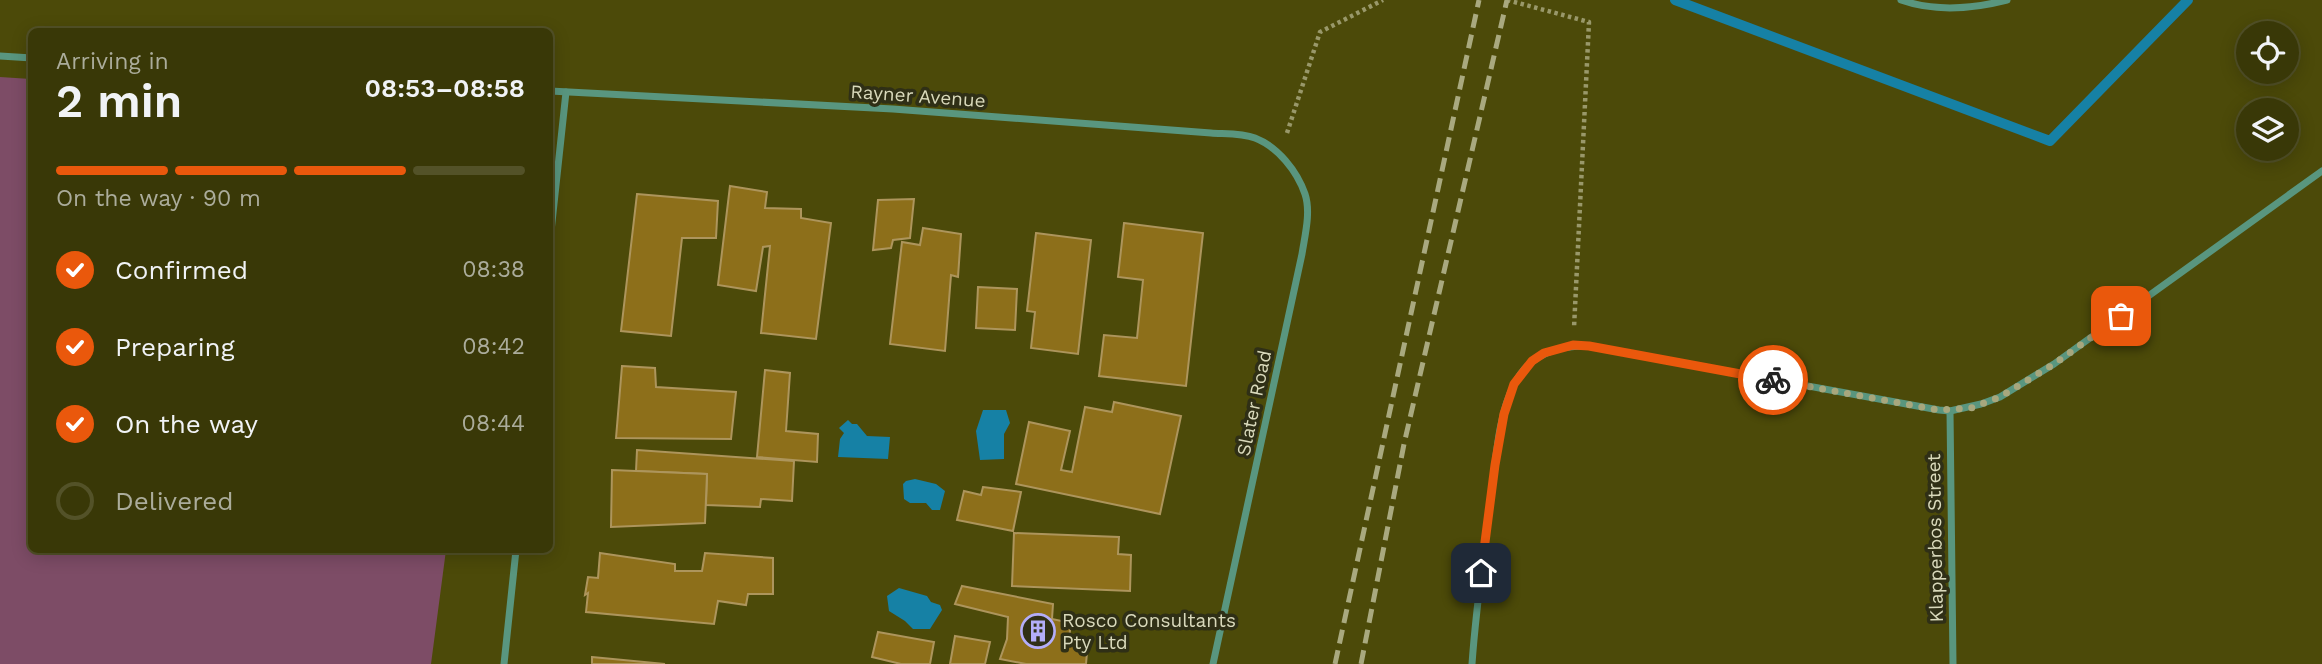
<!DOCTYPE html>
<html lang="en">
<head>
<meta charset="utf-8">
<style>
	:root { --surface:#393807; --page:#444315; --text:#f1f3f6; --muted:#abac9b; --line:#535228; --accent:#ea580c }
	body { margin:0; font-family:"Work Sans",sans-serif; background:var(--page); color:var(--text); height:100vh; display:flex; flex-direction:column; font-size:26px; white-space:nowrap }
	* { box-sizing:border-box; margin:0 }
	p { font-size:23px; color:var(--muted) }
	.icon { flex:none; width:38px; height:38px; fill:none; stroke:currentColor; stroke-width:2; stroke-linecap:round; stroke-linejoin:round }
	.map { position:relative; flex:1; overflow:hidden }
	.sheet { position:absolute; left:28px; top:28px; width:525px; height:525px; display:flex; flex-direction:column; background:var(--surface); border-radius:10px; box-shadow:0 4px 18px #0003,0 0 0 2px var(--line) }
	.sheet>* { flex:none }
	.tools { position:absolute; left:2236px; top:21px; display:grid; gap:14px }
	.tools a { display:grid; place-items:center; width:63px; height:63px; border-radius:50%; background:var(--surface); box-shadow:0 4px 18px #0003,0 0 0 2px var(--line); font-size:35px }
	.pin { position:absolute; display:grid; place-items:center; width:60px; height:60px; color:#fff; margin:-30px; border-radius:14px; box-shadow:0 4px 10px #0006 }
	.courier { position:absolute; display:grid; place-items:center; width:70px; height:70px; margin:-35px; border:5px solid #ea580c; border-radius:50%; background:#fff; color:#222; box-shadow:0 2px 9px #0007 }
	.overview em { font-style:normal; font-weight:600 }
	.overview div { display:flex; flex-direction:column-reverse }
	.overview { display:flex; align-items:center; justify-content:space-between; height:119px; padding:0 28px }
	h1 { font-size:46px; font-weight:600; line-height:52px }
	.bar { display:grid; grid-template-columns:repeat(4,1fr); gap:10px 7px; align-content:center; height:84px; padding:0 28px }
	.bar i { height:9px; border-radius:5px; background:var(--line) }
	.bar .current { background:var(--accent) }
	.bar p { grid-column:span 4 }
	ol { padding:0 28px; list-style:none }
	li { display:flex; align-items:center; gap:21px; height:77px }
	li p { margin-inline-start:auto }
	li .icon { padding:7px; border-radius:50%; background:var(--accent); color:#fff; stroke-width:4 }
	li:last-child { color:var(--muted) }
	li i { width:38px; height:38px; border:4px solid var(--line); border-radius:50% }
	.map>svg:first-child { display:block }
</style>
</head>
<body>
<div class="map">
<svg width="2322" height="664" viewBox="0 0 2322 664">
	<rect width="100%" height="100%" fill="#4c4a09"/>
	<!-- green -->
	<polygon fill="#7d4c66" points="0,77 31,79 32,550 446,550 431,664 0,664"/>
	<!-- water -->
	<g fill="#1681a5">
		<polygon points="983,410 1006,410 1010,423 1004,434 1004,459 980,460 976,431"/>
		<polygon points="848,420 852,424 857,424 867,436 890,437 888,459 838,457 840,439 844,433 839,428"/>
		<polygon points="915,479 936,484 945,491 940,510 932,510 926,503 910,503 904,499 903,484 906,481"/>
		<polygon points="899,588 927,596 931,602 940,605 942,610 930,629 913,629 905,621 889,611 887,596"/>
	</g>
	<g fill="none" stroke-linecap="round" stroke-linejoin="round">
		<!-- stream -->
		<polyline stroke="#1681a5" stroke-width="10" points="1675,0 2050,141 2188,0"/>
	</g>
	<!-- building -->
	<g fill="#8d6f1a" stroke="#ad955c" stroke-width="2">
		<polygon points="730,186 767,192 765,208 801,209 801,218 831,223 816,339 761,333 770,246 763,247 756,291 718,285"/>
		<polygon points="637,194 718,201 716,238 682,238 671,336 621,331"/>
		<polygon points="914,199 910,238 893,240 891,248 873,250 878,200"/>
		<polygon points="1124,223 1203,233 1186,386 1099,376 1104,335 1137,338 1143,280 1118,277"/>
		<polygon points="923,228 961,234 958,277 951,275 945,351 890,344 902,242 920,245"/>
		<polygon points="1036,233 1091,240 1078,354 1031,348 1035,312 1027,311"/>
		<polygon points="978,287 1017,289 1015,330 976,328"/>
		<polygon points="622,366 655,368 656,387 736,392 731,439 616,438"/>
		<polygon points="765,370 790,373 786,431 818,434 817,462 757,457"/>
		<polygon points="1114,402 1181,416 1160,514 1016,484 1029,422 1070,431 1061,470 1072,472 1085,407 1112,412"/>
		<polygon points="637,450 794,461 792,501 761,499 760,507 706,505 707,474 636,471"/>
		<polygon points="612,470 707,474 705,523 611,527"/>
		<polygon points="983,487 1021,492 1013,531 957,520 964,491 981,495"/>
		<polygon points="1014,533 1119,537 1118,554 1131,555 1130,591 1012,586"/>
		<polygon points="600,553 675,564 675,571 702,571 705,553 773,558 773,594 748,594 746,605 718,601 714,624 586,612 588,593 585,595 588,577 598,578"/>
		<polygon points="962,586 1053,604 1052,619 1071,623 1069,638 1088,641 1086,664 1026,664 1000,659 1007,639 1008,617 955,604"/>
		<polygon points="878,632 934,642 930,664 901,664 872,657"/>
		<polygon points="955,636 990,642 985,664 950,664"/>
		<polygon points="592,657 665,664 592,664"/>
	</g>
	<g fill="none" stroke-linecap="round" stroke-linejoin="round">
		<!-- path -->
		<g stroke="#99986a" stroke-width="4.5" stroke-dasharray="3.5 3.5" stroke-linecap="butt">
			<polyline points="1507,0 1589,22 1574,328"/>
			<polyline points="1287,133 1320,32 1383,0"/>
		</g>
		<!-- street -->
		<g stroke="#59967f" stroke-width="7">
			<path d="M1901,0C1935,12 1972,9 2007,0"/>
			<polyline points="0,56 32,58"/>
			<path d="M550,91L893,109L1211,133C1224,134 1242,133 1255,138C1278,147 1297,171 1305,194C1311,212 1305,235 1302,254L1213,664"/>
			<polyline points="550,241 566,92"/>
			<polyline points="1950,411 1953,664"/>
			<polyline points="504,664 516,550"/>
			<path d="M1472,664C1476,605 1485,547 1492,489C1496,457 1499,413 1514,385C1529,354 1557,345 1589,346L1939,410L1950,411L1981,404L2000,397L2054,364L2322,171"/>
		</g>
		<!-- rail -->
		<g stroke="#a9a97f" stroke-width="5" stroke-dasharray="14 7" stroke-linecap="butt">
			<polyline points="1335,664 1479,0"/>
			<polyline points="1361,664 1404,444 1507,0"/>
		</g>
	</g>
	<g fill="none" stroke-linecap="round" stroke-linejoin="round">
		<!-- done -->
		<polyline stroke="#a8a77d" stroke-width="7" stroke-dasharray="0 12.6" points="1773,380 1938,410 1971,408 2000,397 2054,364 2121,316"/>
		<!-- route -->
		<polyline stroke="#ea580c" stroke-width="9" points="1481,573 1495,465 1504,414 1514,384 1532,361 1544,353 1573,345 1589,346 1773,380"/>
	</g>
	<!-- icons -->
	<defs>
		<g id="building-ring" transform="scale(1.75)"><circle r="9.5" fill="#2f2f16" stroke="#b3adf9" stroke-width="1.5"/><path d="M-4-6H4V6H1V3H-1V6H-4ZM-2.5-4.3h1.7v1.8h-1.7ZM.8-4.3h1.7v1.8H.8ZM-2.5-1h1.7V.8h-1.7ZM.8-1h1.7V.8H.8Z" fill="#b3adf9"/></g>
	</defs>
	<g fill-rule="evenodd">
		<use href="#building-ring" x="1038" y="631"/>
	</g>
	<g text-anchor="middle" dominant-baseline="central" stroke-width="7" stroke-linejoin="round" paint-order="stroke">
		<!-- street labels -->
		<g font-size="19" fill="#d9d9bb" stroke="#2f2f16">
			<text transform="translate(918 96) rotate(4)">Rayner Avenue</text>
			<text transform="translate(1254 403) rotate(-78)">Slater Road</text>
			<text transform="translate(1935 538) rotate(-91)">Klapperbos Street</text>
		</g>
		<!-- poi labels -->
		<g font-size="19" fill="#d9d9bb" stroke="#2f2f16" text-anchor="start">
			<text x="1062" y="620">Rosco Consultants<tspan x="1062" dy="22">Pty Ltd</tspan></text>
		</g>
	</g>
</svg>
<div class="tools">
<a><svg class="icon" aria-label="locate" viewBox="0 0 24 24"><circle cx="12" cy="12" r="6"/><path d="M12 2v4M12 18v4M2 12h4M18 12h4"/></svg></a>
<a><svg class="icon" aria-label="layers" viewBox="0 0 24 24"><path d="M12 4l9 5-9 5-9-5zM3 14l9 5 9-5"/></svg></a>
</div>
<div class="pin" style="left:2121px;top:316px;background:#ea580c"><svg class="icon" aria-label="bag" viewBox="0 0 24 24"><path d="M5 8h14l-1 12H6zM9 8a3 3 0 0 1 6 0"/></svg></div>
<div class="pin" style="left:1481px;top:573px;background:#1f2937"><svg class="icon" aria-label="home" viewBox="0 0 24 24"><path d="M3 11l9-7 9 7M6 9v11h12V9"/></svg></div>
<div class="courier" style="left:1773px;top:380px"><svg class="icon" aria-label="bike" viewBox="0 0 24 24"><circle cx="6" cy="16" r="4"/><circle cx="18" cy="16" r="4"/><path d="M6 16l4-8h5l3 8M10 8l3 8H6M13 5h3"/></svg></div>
<section class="sheet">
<div class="overview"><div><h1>2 min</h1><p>Arriving in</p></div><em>08:53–08:58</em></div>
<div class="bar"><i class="current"></i><i class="current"></i><i class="current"></i><i></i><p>On the way · 90 m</p></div>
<ol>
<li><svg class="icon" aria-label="check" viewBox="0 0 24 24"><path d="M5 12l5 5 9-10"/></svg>Confirmed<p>08:38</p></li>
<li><svg class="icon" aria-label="check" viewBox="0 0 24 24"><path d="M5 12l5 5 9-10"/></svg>Preparing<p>08:42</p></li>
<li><svg class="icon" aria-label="check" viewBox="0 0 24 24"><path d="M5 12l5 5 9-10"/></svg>On the way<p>08:44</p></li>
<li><i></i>Delivered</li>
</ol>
</section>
</div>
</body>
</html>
